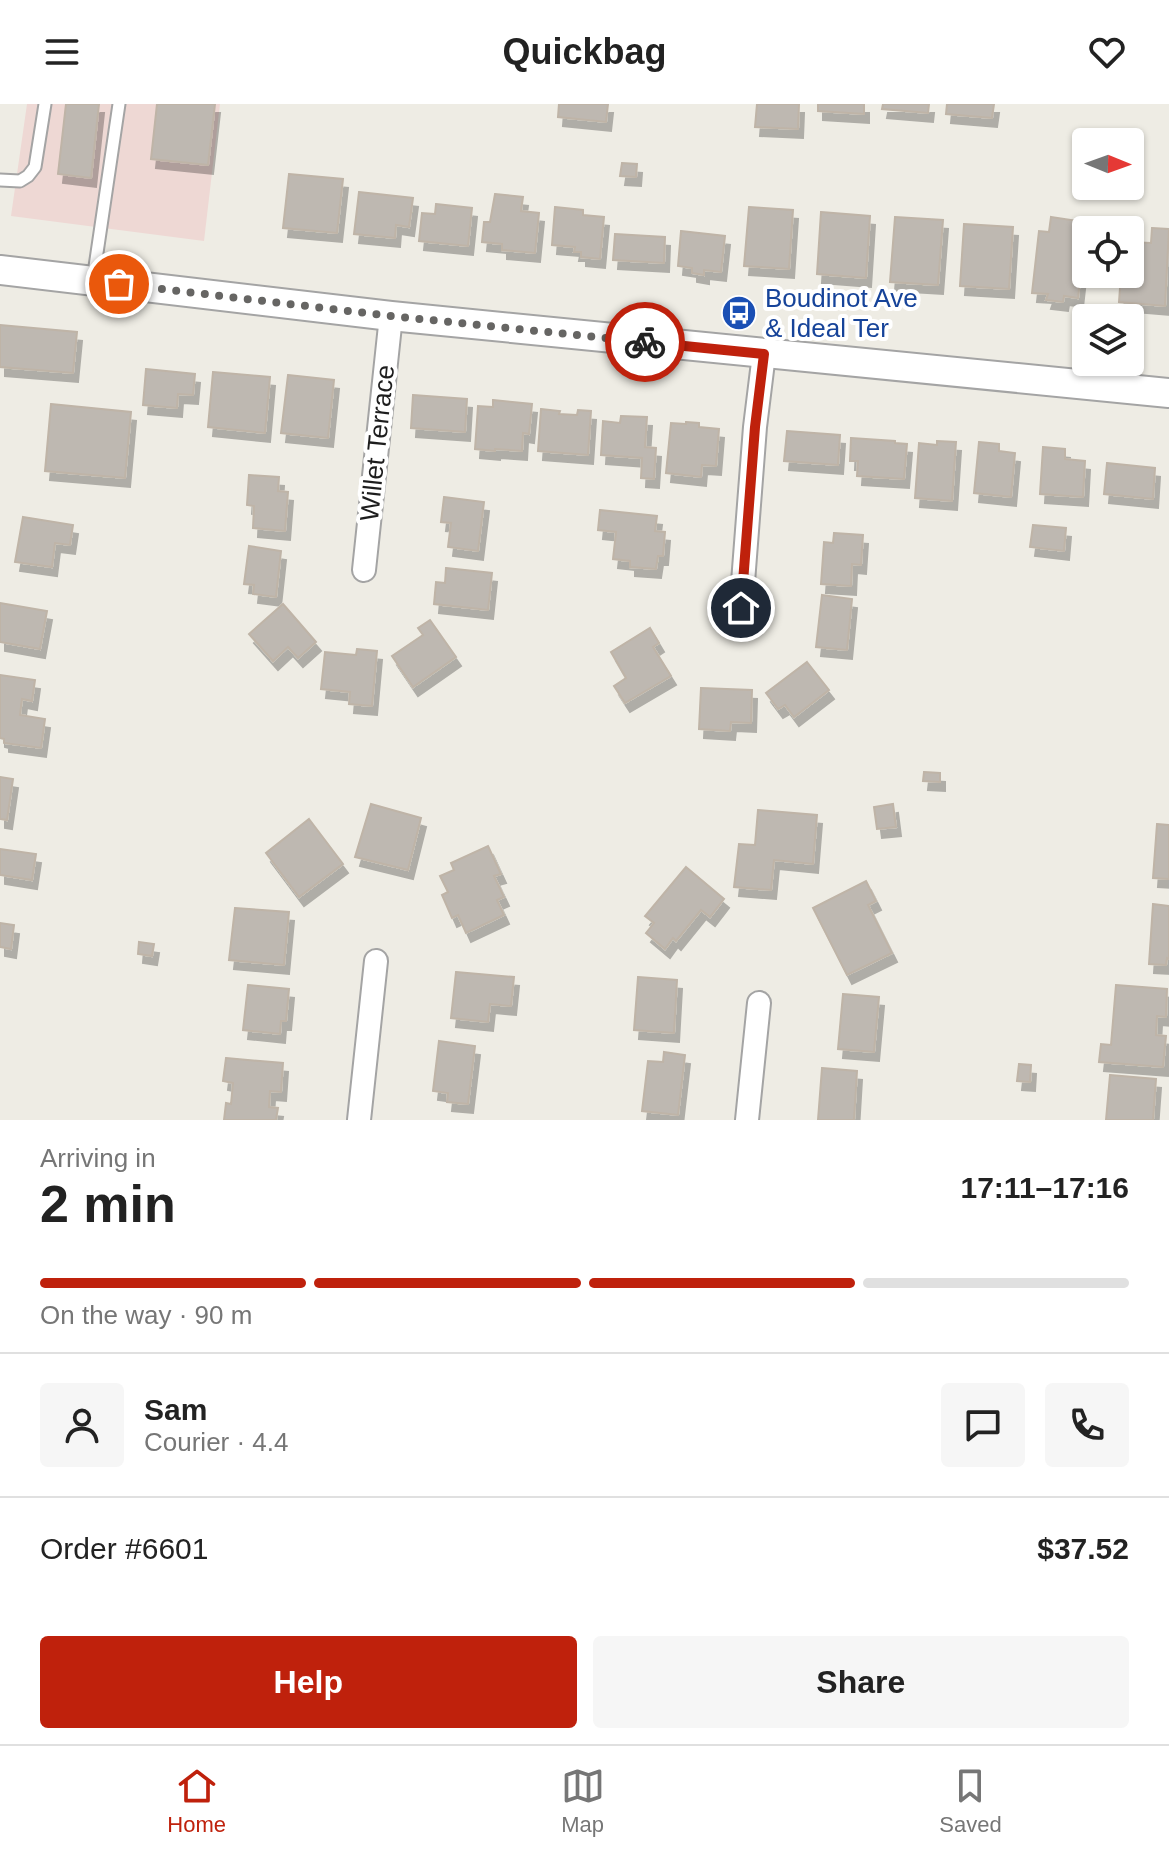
<!DOCTYPE html>
<html lang="en">
<head>
<meta charset="utf-8">
<style>
	:root { --surface:#fff; --page:#f6f6f6; --text:#222; --muted:#767676; --line:#e0e0e0; --accent:#bf210c }
	body { margin:0; font-family:Arial,sans-serif; background:var(--page); color:var(--text); height:100vh; display:flex; flex-direction:column; font-size:30px; white-space:nowrap }
	* { box-sizing:border-box; margin:0 }
	p { font-size:26px; color:var(--muted) }
	.icon { flex:none; width:44px; height:44px; fill:none; stroke:currentColor; stroke-width:2; stroke-linecap:round; stroke-linejoin:round }
	.map { position:relative; height:1016px; overflow:hidden }
	.side { display:flex; flex-direction:column; background:var(--surface); flex:1 }
	.side>* { flex:none }
	.needle { width:52px; rotate:91deg }
	.controls { position:absolute; left:1072px; top:24px; display:grid; gap:16px }
	.controls a { display:grid; place-items:center; width:72px; height:72px; border-radius:8px; background:var(--surface); box-shadow:0 2px 6px #0004; font-size:40px }
	.pin { position:absolute; display:grid; place-items:center; width:68px; height:68px; color:#fff; margin:-34px; border:4px solid #fff; border-radius:50%; box-shadow:0 2px 8px #0007 }
	.courier { position:absolute; display:grid; place-items:center; width:80px; height:80px; margin:-40px; border:6px solid #bf210c; border-radius:50%; background:#fff; color:#222; box-shadow:0 2px 10px #0007 }
	.headline em { font-style:normal; font-weight:800 }
	.headline div { display:flex; flex-direction:column-reverse }
	.headline { display:flex; align-items:center; justify-content:space-between; height:136px; padding:0 40px }
	h1 { font-size:52px; font-weight:800; line-height:60px }
	.bar { display:grid; grid-template-columns:repeat(4,1fr); gap:12px 8px; align-content:center; height:96px; padding:0 40px }
	.bar i { height:10px; border-radius:6px; background:var(--line) }
	.bar .on { background:var(--accent) }
	.bar p { grid-column:span 4 }
	.line { display:flex; align-items:center; gap:20px; padding:0 40px; border-top:2px solid var(--line) }
	.line div { flex:1 }
	.round { display:grid; place-items:center; flex:none; width:84px; height:84px; border-radius:8px; background:var(--page) }
	.cta { display:flex; gap:16px; margin-top:auto; padding:16px 40px }
	.cta a { flex:1; height:92px; border-radius:8px; background:var(--accent); color:#fff; font-size:32px; font-weight:800; line-height:92px; text-align:center }
	.cta a+a { background:var(--page); color:var(--text) }
	header { display:flex; justify-content:space-between; align-items:center; height:104px; padding:0 40px; background:var(--surface); font-size:36px; font-weight:800 }
	.menu { display:flex; justify-content:space-around; align-items:center; height:112px; border-top:2px solid var(--line); background:var(--surface); font-size:22px; color:var(--muted) }
	.menu a { display:grid; justify-items:center; gap:4px }
	.menu .on { color:var(--accent) }
	.map>svg:first-child { display:block }
</style>
</head>
<body>
<header><svg class="icon" aria-label="menu" viewBox="0 0 24 24"><path d="M4 6h16M4 12h16M4 18h16"/></svg>Quickbag<svg class="icon" aria-label="heart" viewBox="0 0 24 24"><path d="M12 20l-8-8c-3-5 5-10 8-4 3-6 11-1 8 4z"/></svg></header>
<div class="map">
<svg width="1169" height="1016" viewBox="0 0 1169 1016">
	<defs>
		<filter id="shadow"><feDropShadow dx="5" dy="9" stdDeviation="0" flood-color="#0004"/></filter>
	</defs>
	<rect width="100%" height="100%" fill="#eeece4"/>
	<!-- commercial -->
	<polygon fill="#eed8d4" points="27,0 220,0 204,137 11,112"/>
	<!-- building -->
	<g fill="#beb8b1" stroke="#bfb4a7" stroke-width="2" filter="url(#shadow)">
		<polygon points="66,0 99,0 91,74 58,70"/>
		<polygon points="157,0 215,0 208,61 151,55"/>
		<polygon points="559,0 608,0 606,18 558,13"/>
		<polygon points="757,0 799,0 798,25 755,23"/>
		<polygon points="818,0 864,0 864,10 818,7"/>
		<polygon points="883,0 929,0 928,9 882,5"/>
		<polygon points="947,0 994,0 992,14 946,10"/>
		<polygon points="622,59 637,60 636,73 620,72"/>
		<polygon points="289,70 343,75 337,129 283,124"/>
		<polygon points="359,88 413,94 409,123 396,121 395,134 354,130"/>
		<polygon points="495,90 523,93 521,107 539,109 535,149 502,146 502,140 482,138 484,118 490,118"/>
		<polygon points="436,100 472,104 468,142 419,137 422,109 435,110"/>
		<polygon points="555,103 583,106 583,111 604,113 600,155 581,153 581,148 574,148 575,143 552,141"/>
		<polygon points="749,103 793,106 789,165 744,162"/>
		<polygon points="821,108 870,112 866,174 817,170"/>
		<polygon points="895,113 943,116 938,181 890,178"/>
		<polygon points="1051,113 1078,117 1077,131 1085,132 1078,194 1064,192 1063,198 1046,196 1048,190 1032,189 1039,127 1049,128"/>
		<polygon points="964,120 1013,123 1009,185 960,182"/>
		<polygon points="1152,124 1169,125 1165,202 1119,198 1121,170 1130,170 1130,138 1151,139"/>
		<polygon points="681,127 725,132 721,168 704,166 704,171 692,169 692,164 678,162"/>
		<polygon points="615,130 665,133 664,159 613,156"/>
		<polygon points="0,221 77,228 73,269 0,263"/>
		<polygon points="146,265 195,270 193,291 178,290 177,304 143,301"/>
		<polygon points="213,268 270,273 265,329 208,323"/>
		<polygon points="288,271 334,276 328,334 281,329"/>
		<polygon points="413,291 467,295 465,328 411,324"/>
		<polygon points="493,296 532,300 529,330 523,329 522,347 495,345 495,347 475,345 478,302 493,303"/>
		<polygon points="51,300 131,308 125,374 45,367"/>
		<polygon points="541,305 560,307 559,310 577,311 578,306 591,307 588,351 538,347"/>
		<polygon points="621,312 647,313 645,343 656,344 654,375 641,374 642,354 601,351 603,317 620,319"/>
		<polygon points="686,318 699,319 699,323 719,325 716,362 702,361 701,373 666,369 671,319 686,320"/>
		<polygon points="787,327 840,331 838,361 784,357"/>
		<polygon points="851,334 895,337 895,339 907,340 904,375 857,372 858,357 850,357"/>
		<polygon points="937,337 956,338 952,397 915,394 919,339 937,341"/>
		<polygon points="979,338 999,340 999,347 1015,349 1011,393 974,389"/>
		<polygon points="1043,343 1065,345 1065,355 1085,357 1083,393 1040,390"/>
		<polygon points="1107,359 1155,364 1153,395 1104,390"/>
		<polygon points="249,371 279,373 278,387 288,388 285,427 253,424 254,402 247,401"/>
		<polygon points="444,393 484,398 478,447 448,443 451,419 441,418"/>
		<polygon points="600,406 657,412 655,427 665,428 663,452 658,452 656,465 630,463 630,457 613,455 616,428 598,426"/>
		<polygon points="23,413 73,421 70,441 55,439 52,463 15,458"/>
		<polygon points="1033,421 1066,424 1064,447 1030,443"/>
		<polygon points="834,429 863,431 861,461 852,460 851,482 821,480 824,438 833,439"/>
		<polygon points="249,442 281,447 276,493 253,490 254,481 244,480"/>
		<polygon points="446,464 492,469 488,506 434,500 436,478 445,479"/>
		<polygon points="822,491 852,495 847,546 816,543"/>
		<polygon points="0,499 47,507 40,545 0,538"/>
		<polygon points="283,500 316,538 298,554 288,543 273,557 249,530"/>
		<polygon points="430,516 456,553 413,583 392,552 423,531 418,524"/>
		<polygon points="650,524 659,539 653,543 671,572 625,599 614,582 626,574 611,548"/>
		<polygon points="357,545 377,547 372,602 349,600 350,588 321,585 325,548 356,551"/>
		<polygon points="807,558 829,586 794,613 785,601 778,605 766,589"/>
		<polygon points="0,571 35,576 32,597 22,595 20,611 45,615 41,644 4,639 4,635 0,634"/>
		<polygon points="701,584 752,586 751,619 731,618 730,627 699,625"/>
		<polygon points="924,668 940,669 940,678 923,677"/>
		<polygon points="0,673 13,675 7,716 0,715"/>
		<polygon points="371,700 421,714 408,766 355,753"/>
		<polygon points="893,700 896,723 877,725 874,703"/>
		<polygon points="758,706 817,711 813,760 774,756 771,786 734,783 739,740 755,741"/>
		<polygon points="309,715 343,760 299,793 266,749"/>
		<polygon points="1157,720 1169,721 1169,775 1153,774"/>
		<polygon points="488,742 501,770 494,772 504,793 497,796 504,811 466,829 458,811 452,814 442,791 448,788 440,772 454,766 451,759"/>
		<polygon points="0,745 36,750 32,776 0,771"/>
		<polygon points="686,763 724,795 710,813 701,806 676,837 673,834 665,845 646,829 654,819 645,812"/>
		<polygon points="866,777 876,797 868,801 892,849 847,871 813,804"/>
		<polygon points="1153,800 1169,802 1169,855 1167,854 1166,861 1149,860"/>
		<polygon points="235,804 289,808 284,861 229,856"/>
		<polygon points="0,819 14,821 11,845 0,843"/>
		<polygon points="139,838 154,840 152,852 138,850"/>
		<polygon points="456,868 514,873 511,902 490,900 488,918 451,914"/>
		<polygon points="638,873 677,876 674,929 634,926"/>
		<polygon points="248,881 289,885 286,917 281,917 280,930 243,926"/>
		<polygon points="1116,881 1167,885 1166,913 1157,912 1156,931 1166,932 1163,963 1099,958 1101,940 1111,941"/>
		<polygon points="843,890 879,893 874,948 838,945"/>
		<polygon points="439,937 475,942 468,1000 447,998 448,989 433,987"/>
		<polygon points="664,948 685,951 678,1011 642,1007 648,957 663,958"/>
		<polygon points="226,954 283,959 281,988 270,987 269,1003 278,1004 276,1016 224,1016 226,999 231,1000 233,979 223,977"/>
		<polygon points="1019,960 1031,961 1030,978 1017,977"/>
		<polygon points="822,964 857,967 854,1016 818,1016"/>
		<polygon points="1110,971 1156,975 1153,1016 1106,1016"/>
	</g>
	<g fill="none" stroke-linecap="round" stroke-linejoin="round">
		<!-- service casing -->
		<g stroke="#a4a4a4" stroke-width="15">
			<g id="service">
				<polyline points="0,76 20,77 28,72 35,63 45,0"/>
				<polyline points="93,176 119,0"/>
			</g>
		</g>
		<!-- minor casing -->
		<g stroke="#a4a4a4" stroke-width="26">
			<g id="minor">
				<polyline points="364,466 391,212"/>
				<polyline points="741,504 755,323 764,250"/>
				<polyline points="359,1016 376,857"/>
				<polyline points="747,1016 759,899"/>
			</g>
		</g>
		<!-- tertiary casing -->
		<g stroke="#a4a4a4" stroke-width="32">
			<polyline id="tertiary" points="0,166 391,212 1169,289"/>
		</g>
		<!-- service -->
		<use href="#service" stroke="#fff" stroke-width="11"/>
		<!-- minor -->
		<use href="#minor" stroke="#fff" stroke-width="22"/>
		<!-- tertiary -->
		<use href="#tertiary" stroke="#fff" stroke-width="28"/>
	</g>
	<g fill="none" stroke-linecap="round" stroke-linejoin="round">
		<!-- done -->
		<polyline stroke="#666563" stroke-width="8" stroke-dasharray="0 14.4" points="119,180 391,212 645,238"/>
		<!-- route -->
		<polyline stroke="#bf210c" stroke-width="10" points="645,238 764,250 755,323 741,504"/>
	</g>
	<!-- icons -->
	<defs>
		<g id="bus-disc" transform="scale(1.8)"><circle r="9.5" fill="#1a4fb4" stroke="#fff"/><path d="M-5-6H5V4H4V6H2V4H-2V6H-4V4H-5ZM-3.5-4V0h7V-4ZM-3.5 1.2v1.5H-2V1.2ZM2 1.2v1.5H3.5V1.2Z" fill="#fff"/></g>
	</defs>
	<g fill-rule="evenodd">
		<use href="#bus-disc" x="739" y="209"/>
	</g>
	<g text-anchor="middle" dominant-baseline="central" stroke-width="8" stroke-linejoin="round" paint-order="stroke">
		<!-- transit labels -->
		<g font-size="26" fill="#164399" stroke="#fff" text-anchor="start">
			<text x="765" y="194">Boudinot Ave<tspan x="765" dy="30">&amp; Ideal Ter</tspan></text>
		</g>
		<!-- street labels -->
		<g font-size="26" fill="#1d1d1d" stroke="#fff">
			<text transform="translate(377 339) rotate(-84)">Willet Terrace</text>
		</g>
	</g>
</svg>
<div class="controls">
<a><svg class="needle" viewBox="-14 -14 28 28"><path d="M0-13l5 13h-10z" fill="#e53935"/><path d="M0 13l5-13h-10z" fill="#767676"/></svg></a>
<a><svg class="icon" aria-label="locate" viewBox="0 0 24 24"><circle cx="12" cy="12" r="6"/><path d="M12 2v4M12 18v4M2 12h4M18 12h4"/></svg></a>
<a><svg class="icon" aria-label="layers" viewBox="0 0 24 24"><path d="M12 4l9 5-9 5-9-5zM3 14l9 5 9-5"/></svg></a>
</div>
<div class="pin" style="left:119px;top:180px;background:#ea580c"><svg class="icon" aria-label="bag" viewBox="0 0 24 24"><path d="M5 8h14l-1 12H6zM9 8a3 3 0 0 1 6 0"/></svg></div>
<div class="pin" style="left:741px;top:504px;background:#1f2937"><svg class="icon" aria-label="home" viewBox="0 0 24 24"><path d="M3 11l9-7 9 7M6 9v11h12V9"/></svg></div>
<div class="courier" style="left:645px;top:238px"><svg class="icon" aria-label="bike" viewBox="0 0 24 24"><circle cx="6" cy="16" r="4"/><circle cx="18" cy="16" r="4"/><path d="M6 16l4-8h5l3 8M10 8l3 8H6M13 5h3"/></svg></div>
</div>
<section class="side">
<div class="headline"><div><h1>2 min</h1><p>Arriving in</p></div><em>17:11–17:16</em></div>
<div class="bar"><i class="on"></i><i class="on"></i><i class="on"></i><i></i><p>On the way · 90 m</p></div>
<div class="line" style="height:144px"><a class="round"><svg class="icon" aria-label="person" viewBox="0 0 24 24"><circle cx="12" cy="8" r="4"/><path d="M4 21q1-7 8-7t8 7"/></svg></a><div><b>Sam</b><p>Courier · 4.4</p></div><a class="round"><svg class="icon" aria-label="chat" viewBox="0 0 24 24"><path d="M4 5h16v11H9l-5 4z"/></svg></a><a class="round"><svg class="icon" aria-label="phone" viewBox="0 0 24 24"><path d="M5 4h4l2 5-3 2q2 4 5 5l2-3 5 2v4C11 20 4 13 5 4z"/></svg></a></div>
<div class="line" style="height:104px"><div>Order #6601</div><b>$37.52</b></div>
<div class="cta"><a>Help</a><a>Share</a></div>
</section>
<nav class="menu">
<a class="on"><svg class="icon" aria-label="home" viewBox="0 0 24 24"><path d="M3 11l9-7 9 7M6 9v11h12V9"/></svg>Home</a>
<a><svg class="icon" aria-label="map" viewBox="0 0 24 24"><path d="M3 6l6-2 6 2 6-2v14l-6 2-6-2-6 2zM9 4v14M15 6v14"/></svg>Map</a>
<a><svg class="icon" aria-label="saved" viewBox="0 0 24 24"><path d="M7 4h10v16l-5-4-5 4z"/></svg>Saved</a>
</nav>
</body>
</html>
